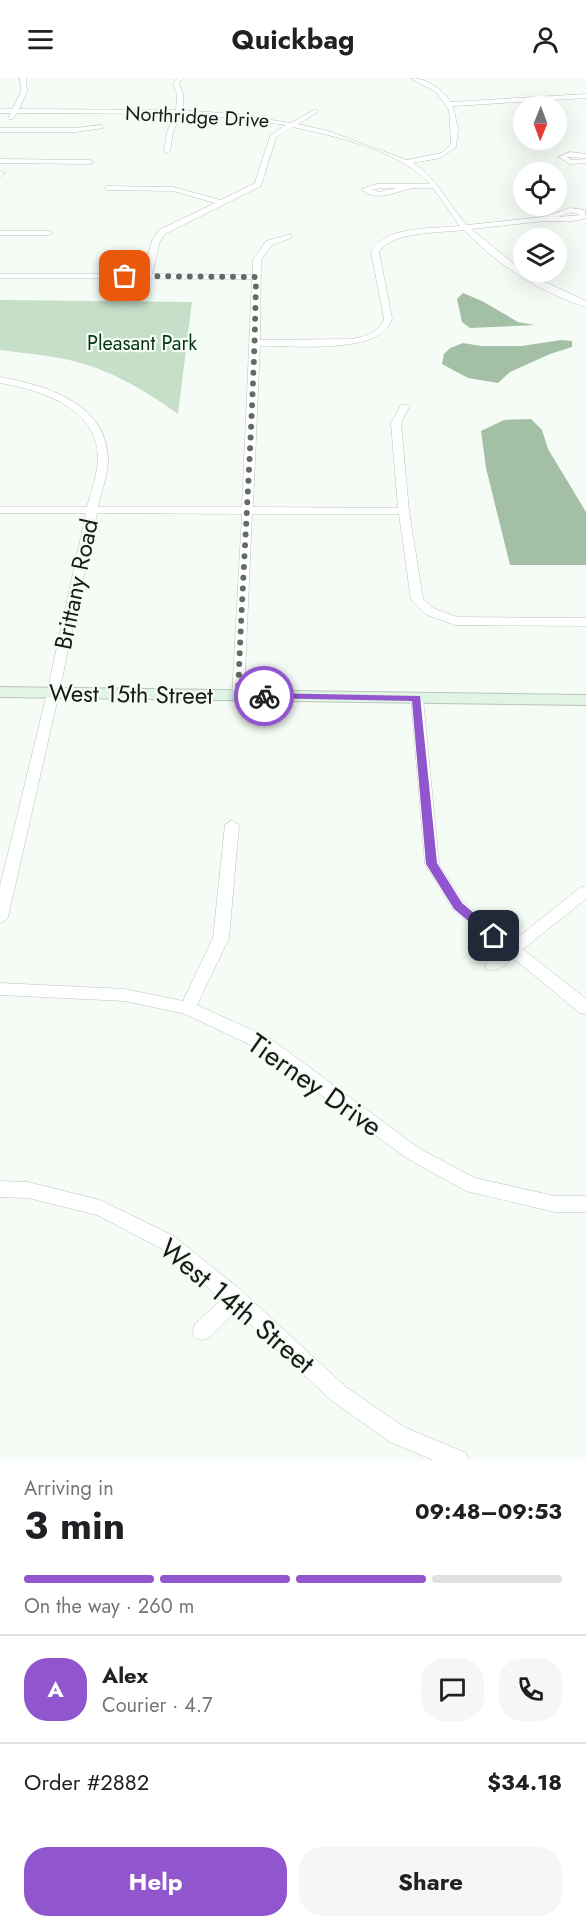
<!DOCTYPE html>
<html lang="en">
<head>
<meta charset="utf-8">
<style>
	:root { --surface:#fff; --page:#f6f6f6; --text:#202124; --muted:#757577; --line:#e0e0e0; --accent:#9156cd }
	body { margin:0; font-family:Jost,sans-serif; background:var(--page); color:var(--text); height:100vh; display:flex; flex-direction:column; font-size:22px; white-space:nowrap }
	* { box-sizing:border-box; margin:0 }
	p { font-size:20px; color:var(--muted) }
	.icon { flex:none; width:33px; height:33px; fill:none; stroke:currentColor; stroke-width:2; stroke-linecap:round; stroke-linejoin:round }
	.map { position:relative; height:1382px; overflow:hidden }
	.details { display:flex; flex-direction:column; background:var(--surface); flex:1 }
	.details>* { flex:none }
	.needle { width:39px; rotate:181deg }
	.buttons { position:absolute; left:513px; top:18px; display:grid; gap:12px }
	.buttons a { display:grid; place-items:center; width:54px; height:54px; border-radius:50%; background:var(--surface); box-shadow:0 6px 24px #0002; font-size:30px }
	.pin { position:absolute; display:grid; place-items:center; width:51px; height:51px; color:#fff; margin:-26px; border-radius:12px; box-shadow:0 3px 9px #0006 }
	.courier { position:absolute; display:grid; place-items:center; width:60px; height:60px; margin:-30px; border:4px solid #9156cd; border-radius:50%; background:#fff; color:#222; box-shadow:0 2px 8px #0007 }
	.head em { font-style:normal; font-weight:700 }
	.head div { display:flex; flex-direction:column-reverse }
	.head { display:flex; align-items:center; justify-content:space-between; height:102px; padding:0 24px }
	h1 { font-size:39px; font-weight:700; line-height:45px }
	.bar { display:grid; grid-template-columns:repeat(4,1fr); gap:9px 6px; align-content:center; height:72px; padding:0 24px }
	.bar i { height:8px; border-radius:4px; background:var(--line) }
	.bar .current { background:var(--accent) }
	.bar p { grid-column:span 4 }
	.line { display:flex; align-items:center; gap:15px; padding:0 24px; border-top:2px solid var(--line) }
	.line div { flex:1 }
	.round { display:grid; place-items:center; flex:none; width:63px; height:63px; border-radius:24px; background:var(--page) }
	.action { display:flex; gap:12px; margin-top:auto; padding:12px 24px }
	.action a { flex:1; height:69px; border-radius:24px; background:var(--accent); color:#fff; font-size:24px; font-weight:700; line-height:69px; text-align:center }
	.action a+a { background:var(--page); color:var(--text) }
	header { display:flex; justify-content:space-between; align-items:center; height:78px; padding:0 24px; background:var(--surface); font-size:27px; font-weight:700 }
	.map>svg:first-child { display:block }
</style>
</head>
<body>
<header><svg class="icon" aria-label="menu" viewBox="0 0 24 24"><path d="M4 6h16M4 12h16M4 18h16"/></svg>Quickbag<svg class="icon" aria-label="person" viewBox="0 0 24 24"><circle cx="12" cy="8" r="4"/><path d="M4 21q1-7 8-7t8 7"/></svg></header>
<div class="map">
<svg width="586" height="1382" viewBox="0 0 586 1382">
	<rect width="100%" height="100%" fill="#f5fcf6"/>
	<!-- green -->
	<path fill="#c5dfc8" d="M0,222L192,224L178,336C145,312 109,291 69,282C47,277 23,275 0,272Z"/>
	<!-- water -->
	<g fill="#a3c0a6">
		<polygon points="463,215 482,223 518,244 535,247 470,250 462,244 457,221"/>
		<polygon points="561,262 572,263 572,269 550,276 510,294 498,305 468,300 442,286 444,276 450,270 463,265 481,268 522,268"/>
		<polygon points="531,341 542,352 548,371 586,434 586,487 510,487 486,390 481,353 504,342"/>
	</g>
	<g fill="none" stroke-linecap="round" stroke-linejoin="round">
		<!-- street casing -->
		<g stroke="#bcc2bd" stroke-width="1">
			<g id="street">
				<path d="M20,0H26L27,14L19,31L176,32L177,16L173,6L177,0H183L179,6L183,16V32L234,36L291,45L316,31L318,34L298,46L328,53L407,82L441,75L450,68L451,63L449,32L436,14L410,0C427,0 442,11 451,24L586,16V20L453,28L458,51L456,69L440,80L413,85C439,101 447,126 467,147L543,139L570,130L585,132L586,140L573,143H544L471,151L524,194L586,223V229C541,215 496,186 464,152C441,155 391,153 379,174L392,240C384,278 290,267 260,268L253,429L398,430L391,345L401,327H407L409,329L401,345L409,433L423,521L433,530L457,539L586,540V548L455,547L425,536L411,522L399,436H252L244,618L238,622L232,618L242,436L97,435L59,615L8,839L5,843L0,845V808L47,615L86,435H0V429H87C91,414 98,395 98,379C97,329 40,312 0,305V299C44,307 105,324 108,379C109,394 101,414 98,429H242L252,201L0,200V196H143L152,163L159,152L215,125L173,113L109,112H106V108L173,109L221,122L255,105L270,58L286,47L234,40L181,36L173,54L170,73L167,75L164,73L167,54L175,36L17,35L13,41H9L10,35H0V31H12L21,14ZM293,49C335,58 401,73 430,106H377L361,111C376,124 392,115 408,111C415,109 425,110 433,110L460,148C433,151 385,147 371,174L384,240C380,255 366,258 352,261L260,262L261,182L272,167L291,160V156L266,163L253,182V197L152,196L160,163L165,156L261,108L276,59ZM387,110H396L379,114L371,111ZM571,134L580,137L558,139Z"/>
				<polygon points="101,47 103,50 76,54 0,54 0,50 76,50"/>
				<polygon points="570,74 586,76 586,80 567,79 571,82 586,81 586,85 570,86 559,79"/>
				<polygon points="0,81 90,82 94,84 90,86 0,85"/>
				<polygon points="0,93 5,95 0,99"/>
				<polygon points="0,153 49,153 53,155 49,157 0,157"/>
				<path d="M417,616L423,620L439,786L463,824L513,863L581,809L586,808V821L523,871L586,921V936L580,935L513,880C505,886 498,895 487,891L485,887L502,871L453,832L425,786L411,620Z"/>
				<polygon points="232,742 239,747 229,860 197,927 271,961 420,1071 475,1100 555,1118 586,1118 586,1134 555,1134 466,1113 408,1081 259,971 185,936 125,923 0,917 0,905 125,911 183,923 213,860 225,747"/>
				<polygon points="0,1103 28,1104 100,1122 174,1158 243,1214 346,1309 404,1349 466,1375 469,1382 433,1382 390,1364 332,1323 236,1233 209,1260 202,1262 195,1260 192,1253 195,1246 222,1221 160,1170 97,1137 28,1120 0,1119"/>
			</g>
		</g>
		<!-- secondary casing -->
		<g stroke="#bcc2bd" stroke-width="2">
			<polygon id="secondary" points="0,609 586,617 586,627 0,619"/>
		</g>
		<!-- street -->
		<use href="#street" fill="#fff" fill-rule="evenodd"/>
		<!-- secondary -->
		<use href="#secondary" fill="#e0f5e3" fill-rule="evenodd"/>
	</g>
	<!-- route -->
	<polygon fill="#9156cd" points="264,615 420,618 437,785 462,825 498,855 498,861 490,861 454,831 426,786 412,623 260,620 260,616"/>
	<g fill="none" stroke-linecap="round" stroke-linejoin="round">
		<!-- done -->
		<path stroke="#666a66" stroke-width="6" stroke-dasharray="0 10.8" d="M125,198L256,199C254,339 243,478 238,618H264"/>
	</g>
	<g text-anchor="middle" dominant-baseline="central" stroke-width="4.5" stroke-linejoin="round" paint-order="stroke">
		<!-- far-street labels -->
		<g font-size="20" fill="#191b19" stroke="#f5fcf6">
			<text transform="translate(197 39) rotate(3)">Northridge Drive</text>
		</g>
		<!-- far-park labels -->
		<g font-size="20" fill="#053513" stroke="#f5fcf6">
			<text x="142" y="265">Pleasant Park</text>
		</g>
		<!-- street labels -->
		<g font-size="24" fill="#191b19" stroke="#f5fcf6">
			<text transform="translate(76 506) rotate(-78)">Brittany Road</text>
			<text transform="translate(131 616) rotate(1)">West 15th Street</text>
		</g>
		<!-- near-street labels -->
		<g font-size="28" fill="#191b19" stroke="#f5fcf6">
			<text transform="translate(315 1007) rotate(35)">Tierney Drive</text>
			<text transform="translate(237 1228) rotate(40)">West 14th Street</text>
		</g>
	</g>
</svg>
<div class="buttons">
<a><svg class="needle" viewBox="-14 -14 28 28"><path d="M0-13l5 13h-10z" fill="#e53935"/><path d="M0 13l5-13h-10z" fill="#757577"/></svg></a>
<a><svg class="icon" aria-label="locate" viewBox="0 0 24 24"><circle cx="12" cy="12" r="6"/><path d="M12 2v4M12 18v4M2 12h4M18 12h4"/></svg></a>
<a><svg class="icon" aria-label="layers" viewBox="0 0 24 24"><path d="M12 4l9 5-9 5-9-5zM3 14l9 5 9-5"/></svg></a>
</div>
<div class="pin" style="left:125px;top:198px;background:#ea580c"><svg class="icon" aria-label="bag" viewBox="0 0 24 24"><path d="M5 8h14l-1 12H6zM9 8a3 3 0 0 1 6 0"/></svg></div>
<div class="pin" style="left:494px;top:858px;background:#1f2937"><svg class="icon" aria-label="home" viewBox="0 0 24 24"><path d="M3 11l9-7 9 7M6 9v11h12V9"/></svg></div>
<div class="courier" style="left:264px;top:618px"><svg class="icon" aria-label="bike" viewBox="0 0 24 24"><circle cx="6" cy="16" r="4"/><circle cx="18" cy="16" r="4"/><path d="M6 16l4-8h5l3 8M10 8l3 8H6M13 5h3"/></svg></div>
</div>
<section class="details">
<div class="head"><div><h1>3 min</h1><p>Arriving in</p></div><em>09:48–09:53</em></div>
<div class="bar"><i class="current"></i><i class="current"></i><i class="current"></i><i></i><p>On the way · 260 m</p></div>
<div class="line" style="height:108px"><b class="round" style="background:var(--accent);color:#fff">A</b><div><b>Alex</b><p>Courier · 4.7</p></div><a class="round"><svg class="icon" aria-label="chat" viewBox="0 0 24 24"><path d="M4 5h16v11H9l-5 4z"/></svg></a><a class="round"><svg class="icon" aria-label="phone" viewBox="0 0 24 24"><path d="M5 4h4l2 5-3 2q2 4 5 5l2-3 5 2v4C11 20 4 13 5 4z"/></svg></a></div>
<div class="line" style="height:78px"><div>Order #2882</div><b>$34.18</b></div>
<div class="action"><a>Help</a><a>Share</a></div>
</section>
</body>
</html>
